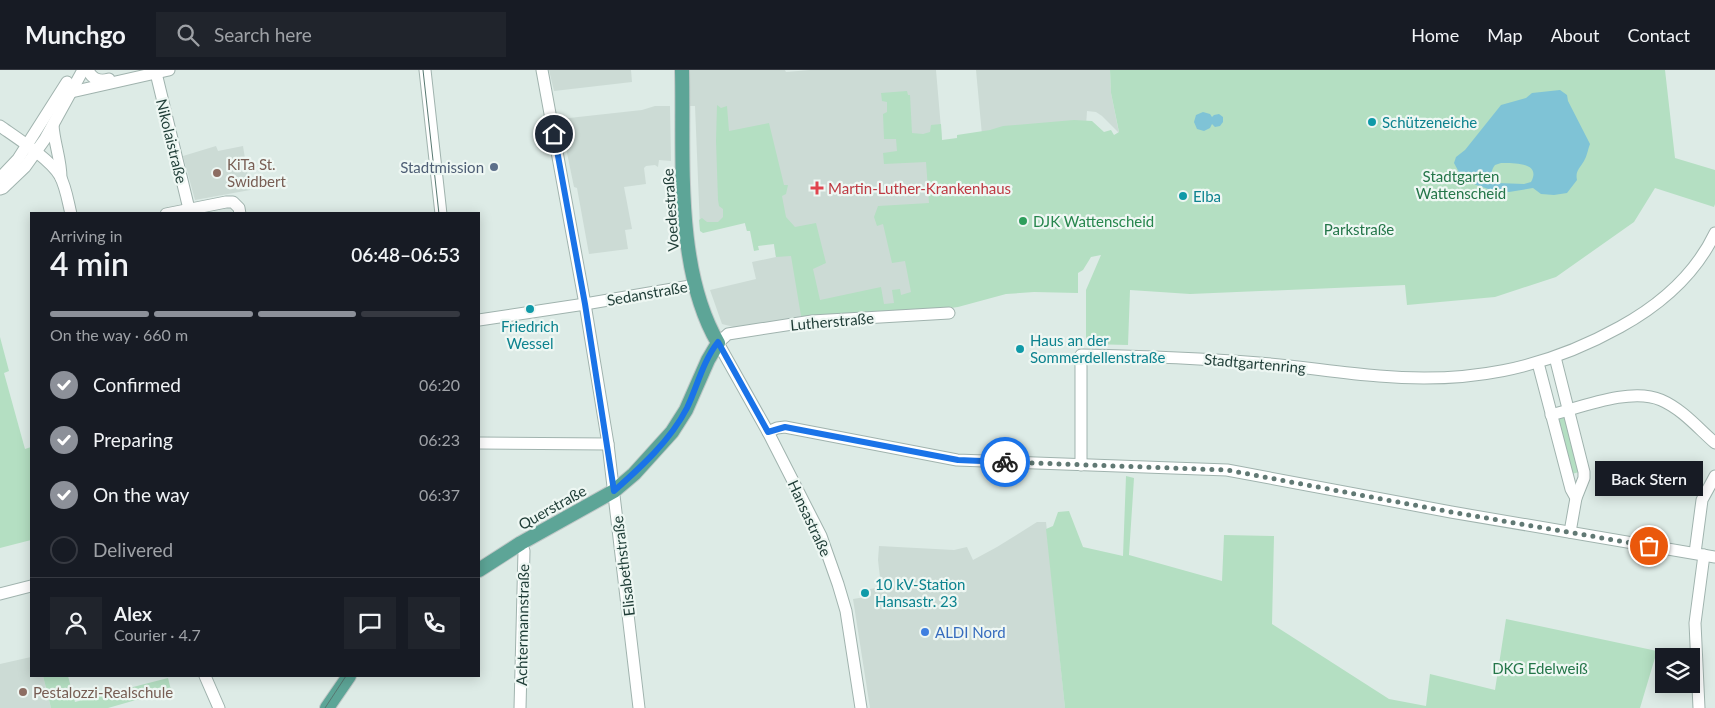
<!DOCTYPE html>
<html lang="en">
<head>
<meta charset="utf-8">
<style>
	:root { --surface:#171b24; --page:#20242c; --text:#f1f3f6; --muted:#9ea1a6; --line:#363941; --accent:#8c9099 }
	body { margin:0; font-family:Lato,sans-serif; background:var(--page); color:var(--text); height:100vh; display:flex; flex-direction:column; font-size:19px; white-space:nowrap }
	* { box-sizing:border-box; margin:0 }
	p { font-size:16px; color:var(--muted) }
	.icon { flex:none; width:28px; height:28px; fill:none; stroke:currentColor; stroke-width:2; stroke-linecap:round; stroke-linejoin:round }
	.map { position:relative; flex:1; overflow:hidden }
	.sheet { position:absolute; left:30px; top:142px; width:450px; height:465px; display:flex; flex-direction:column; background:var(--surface); border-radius:0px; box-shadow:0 2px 12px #0003 }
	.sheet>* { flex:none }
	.tools { position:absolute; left:1655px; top:578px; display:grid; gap:10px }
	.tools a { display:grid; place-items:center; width:45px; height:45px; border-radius:0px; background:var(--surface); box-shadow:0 2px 12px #0003; font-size:25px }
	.pin { position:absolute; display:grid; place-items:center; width:42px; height:42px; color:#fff; margin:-21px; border:2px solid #fff; border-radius:50%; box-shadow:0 1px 5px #0007 }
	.courier { position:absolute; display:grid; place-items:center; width:50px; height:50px; margin:-25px; border:4px solid #1a73e8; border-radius:50%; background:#fff; color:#222; box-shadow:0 1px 6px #0007 }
	.bubble { position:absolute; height:35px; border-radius:0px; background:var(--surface); box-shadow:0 2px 12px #0003; font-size:16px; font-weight:600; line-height:35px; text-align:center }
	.headline em { font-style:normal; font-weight:600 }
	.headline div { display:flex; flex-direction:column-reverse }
	.headline { display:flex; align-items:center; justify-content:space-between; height:85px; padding:0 20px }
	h1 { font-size:32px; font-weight:600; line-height:38px }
	.bar { display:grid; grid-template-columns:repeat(4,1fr); gap:8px 5px; align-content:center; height:60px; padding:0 20px }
	.bar i { height:6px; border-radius:4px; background:var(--line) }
	.bar .active { background:var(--accent) }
	.bar p { grid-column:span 4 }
	.line { display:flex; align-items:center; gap:12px; padding:0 20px; border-top:1px solid var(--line) }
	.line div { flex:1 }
	.round { display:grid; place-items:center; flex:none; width:52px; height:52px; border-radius:0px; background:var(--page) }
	ol { padding:0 20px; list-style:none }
	li { display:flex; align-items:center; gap:15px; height:55px }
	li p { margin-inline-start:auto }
	li .icon { padding:5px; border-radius:50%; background:var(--accent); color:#fff; stroke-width:4 }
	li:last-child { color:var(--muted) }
	li i { width:28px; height:28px; border:2px solid var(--line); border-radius:50% }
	header { display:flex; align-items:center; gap:30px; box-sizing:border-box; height:70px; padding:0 25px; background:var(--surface); border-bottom:1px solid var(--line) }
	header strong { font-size:24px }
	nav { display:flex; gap:28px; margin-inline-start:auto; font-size:18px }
	.search { width:350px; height:45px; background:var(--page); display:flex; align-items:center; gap:12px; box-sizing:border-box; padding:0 18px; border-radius:0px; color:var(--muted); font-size:19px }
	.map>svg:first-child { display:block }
</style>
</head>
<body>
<header>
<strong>Munchgo</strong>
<div class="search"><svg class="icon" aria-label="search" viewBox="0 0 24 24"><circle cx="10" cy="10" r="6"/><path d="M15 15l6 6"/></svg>Search here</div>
<nav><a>Home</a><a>Map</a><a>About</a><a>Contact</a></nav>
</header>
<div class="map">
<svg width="1715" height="638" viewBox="0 0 1715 638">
	<rect width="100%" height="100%" fill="#ddebe6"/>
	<!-- built -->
	<g fill="#ccdbd5">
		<polygon points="549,0 631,0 632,12 554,21"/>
		<polygon points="688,0 785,0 786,2 810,0 936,0 942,70 929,241 826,247 801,246 797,248 734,257 722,254 710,220 756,209 752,192 776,187 771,157 747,161 744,150 700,158 695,36 689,36"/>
		<polygon points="976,0 1110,0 1111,23 1119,63 1102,46 1096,42 1087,41 1086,56 982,65"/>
		<polygon points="655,36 670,36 671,91 659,90 658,97 655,95 646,96 644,98 646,114 624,117 632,159 625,160 628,179 589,184 577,118 574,117 560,49 642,40"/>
		<polygon points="216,76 218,81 243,76 250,120 195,130 183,86"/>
		<polygon points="1037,452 1046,452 1065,638 870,638 853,529 871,526 870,519 881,517 878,490 879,476 954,480 967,477 973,490 997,477"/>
		<polygon points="31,587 31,606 43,606 51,638 0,638 0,594"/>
	</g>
	<!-- green -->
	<g fill="#b4dfc2">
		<polygon points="1110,0 1665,0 1675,88 1715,100 1715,134 1714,137 1655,118 1634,152 1556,207 1495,227 1407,235 1405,215 1190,224 1130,220 1128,275 1089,274 1086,270 1086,220 1101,185 1091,187 1083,200 1078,203 1078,223 1034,222 1006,224 958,237 929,241 826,247 801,246 791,186 776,187 774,174 758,176 759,180 754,181 750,161 747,161 745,153 703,163 700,161 699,150 702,148 707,152 718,152 723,147 723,139 719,136 718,130 716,71 717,35 721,38 727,36 729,61 769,53 784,115 788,115 786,124 782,126 786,147 795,157 816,153 826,193 813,199 820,230 881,217 884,234 894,233 892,220 900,219 901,225 911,222 905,191 892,193 883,154 877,156 874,147 878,136 929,133 926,92 884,94 883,83 897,81 896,69 884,69 883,44 887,42 887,32 882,31 881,23 907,21 908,25 910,25 912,63 923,64 930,62 931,55 941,54 942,70 957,68 957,65 990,60 1003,56 1074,50 1092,51 1104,62 1111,60 1114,65 1119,62 1111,23"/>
		<polygon points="0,267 9,301 4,303 25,379 31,377 31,470 0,478"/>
		<polygon points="1565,347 1579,402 1572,404 1558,349"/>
		<polygon points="1126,406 1134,408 1129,485 1222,511 1224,465 1274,466 1272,554 1389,629 1426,636 1430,604 1495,620 1506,549 1657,581 1640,638 1065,638 1046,459 1053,456 1058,442 1069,441 1083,477 1123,486"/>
		<polygon points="43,606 68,606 75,632 168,608 171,620 108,638 51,638"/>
	</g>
	<!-- water -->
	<g fill="#7fc3d6" fill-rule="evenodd">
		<path d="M1560,20L1567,25L1568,31L1590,74C1588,79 1587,86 1584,91C1580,98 1575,101 1577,110L1567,123L1554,125L1541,124L1533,118L1509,122L1488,119L1468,112L1461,106L1454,93L1456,87L1465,80L1501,35L1526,28L1532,23ZM1501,93C1513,93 1542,92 1531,112L1524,114L1497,113C1491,108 1490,101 1495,95Z"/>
		<polygon points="1203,42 1210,44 1212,47 1214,45 1219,44 1223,47 1223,52 1220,56 1215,57 1212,54 1210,58 1204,61 1197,59 1194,52 1196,45"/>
	</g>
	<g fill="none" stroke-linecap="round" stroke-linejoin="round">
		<!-- minor casing -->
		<g stroke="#a0b3ae" stroke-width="13">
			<g id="minor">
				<path d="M88,0C92,9 99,12 109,9"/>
				<polyline points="425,0 441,144"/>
				<polyline points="542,0 585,234 608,374 639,638"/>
				<polyline points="156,3 189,139"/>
				<polyline points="67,23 169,0"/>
				<path d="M53,55C54,73 61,89 61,108"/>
				<path d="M0,56C17,68 50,89 60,106C66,117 68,132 71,144"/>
				<polyline points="0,108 18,89 67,12"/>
				<polyline points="0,119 3,118 25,97 45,69 83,0"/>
				<polyline points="166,144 226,132 233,132 239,138 240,144"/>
				<polyline points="479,250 585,234 696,215"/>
				<polyline points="1555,287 1584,402 1584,408 1576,428 1570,462"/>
				<polyline points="1538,293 1571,419 1576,428"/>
				<path d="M1551,345C1582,337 1631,317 1661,330C1682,339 1698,358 1715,373"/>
				<polyline points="768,362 777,358 785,357 957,390 1227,400 1451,442 1715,487"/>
				<polyline points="479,373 608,374"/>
				<path d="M1081,395V285C1140,286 1199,288 1259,293C1299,296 1339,303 1379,306C1466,314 1543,300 1620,257C1660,235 1695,205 1715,163"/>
				<polyline points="1695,483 1702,430 1715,406"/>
				<polyline points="0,524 31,516"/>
				<polyline points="205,606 219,638"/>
				<polyline points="520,638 524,481 521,473"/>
				<polyline points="861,638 846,541 838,514 821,466 768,362 718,273 728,264 812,251 949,243"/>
				<polyline points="1699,638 1695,553 1704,485"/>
			</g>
		</g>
		<!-- major casing -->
		<g stroke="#c0c8c7" stroke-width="16">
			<g id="major">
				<path d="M479,500L521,473L614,421L634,404L672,362L686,340L708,290L718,273C674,198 684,85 682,0"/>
				<polyline points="327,638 349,606"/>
			</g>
		</g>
		<!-- minor -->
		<use href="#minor" stroke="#fff" stroke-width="11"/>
		<!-- major -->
		<use href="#major" stroke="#5da597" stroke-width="14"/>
		<!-- tram -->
		<g stroke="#577871" stroke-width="1">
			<polyline points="423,0 439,144"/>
			<polyline points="325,638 346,606"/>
		</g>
	</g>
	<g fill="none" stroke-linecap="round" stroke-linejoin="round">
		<!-- done -->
		<polyline stroke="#617974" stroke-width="5" stroke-dasharray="0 9" points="1005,392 1227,400 1451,442 1649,476"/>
		<!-- route -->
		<path stroke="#1a73e8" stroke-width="6" d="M554,64L585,234L614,421C641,397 670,371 687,338C697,317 703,291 718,272L768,362L785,357L958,390L1005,392"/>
	</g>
	<!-- markers -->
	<g fill="#0f9aa8" stroke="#eef7f3" stroke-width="2">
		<circle cx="1372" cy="52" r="5"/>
		<circle cx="1183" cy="126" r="5"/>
		<circle cx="530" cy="239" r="5"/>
		<circle cx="1020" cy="279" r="5"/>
		<circle cx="865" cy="523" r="5"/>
	</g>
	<circle fill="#5c6f8a" stroke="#eef7f3" stroke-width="2" cx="494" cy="97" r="5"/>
	<g fill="#8d6e63" stroke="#eef7f3" stroke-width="2">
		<circle cx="217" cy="103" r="5"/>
		<circle cx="23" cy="622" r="5"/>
	</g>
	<path fill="#e0444e" stroke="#eef7f3" stroke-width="2" d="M814.5 110.5h5v5h5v5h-5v5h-5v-5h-5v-5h5z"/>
	<circle fill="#2e9e5b" stroke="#eef7f3" stroke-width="2" cx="1023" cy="151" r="5"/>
	<circle fill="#3f7fe0" stroke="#eef7f3" stroke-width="2" cx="925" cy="562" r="5"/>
	<g text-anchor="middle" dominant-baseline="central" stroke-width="4.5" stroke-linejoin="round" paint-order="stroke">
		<!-- culture labels -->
		<g font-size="15" fill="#0d838f" stroke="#eef7f3" text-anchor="start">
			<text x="1382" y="52">Schützeneiche</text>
			<text x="1193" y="126">Elba</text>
			<text x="530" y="256" text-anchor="middle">Friedrich<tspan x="530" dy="17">Wessel</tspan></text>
			<text x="1030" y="270">Haus an der<tspan x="1030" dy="17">Sommerdellenstraße</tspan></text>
			<text x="875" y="514">10 kV-Station<tspan x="875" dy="17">Hansastr. 23</tspan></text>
		</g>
		<!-- street labels -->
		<g font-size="15" fill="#1e3c36" stroke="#eef7f3">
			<text transform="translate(172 71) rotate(76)">Nikolaistraße</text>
			<text transform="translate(670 140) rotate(-94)">Voedestraße</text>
			<text transform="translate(647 223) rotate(-10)">Sedanstraße</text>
			<text transform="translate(832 251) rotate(-5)">Lutherstraße</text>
			<text transform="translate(1255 293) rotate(5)">Stadtgartenring</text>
			<text transform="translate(552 437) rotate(-29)">Querstraße</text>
			<text transform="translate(810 448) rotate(65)">Hansastraße</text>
			<text transform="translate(623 496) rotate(-97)">Elisabethstraße</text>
			<text transform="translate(522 555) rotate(-89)">Achtermannstraße</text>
		</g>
		<!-- education labels -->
		<g font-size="15" fill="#785e54" stroke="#eef7f3" text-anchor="start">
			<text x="227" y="94">KiTa St.<tspan x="227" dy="17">Swidbert</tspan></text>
			<text x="33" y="622">Pestalozzi-Realschule</text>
		</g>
		<!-- service labels -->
		<g font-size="15" fill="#4e5e75" stroke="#eef7f3" text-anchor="end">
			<text x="484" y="97">Stadtmission</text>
		</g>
		<!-- park labels -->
		<g font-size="15" fill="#247649" stroke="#eef7f3">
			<text x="1461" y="106">Stadtgarten<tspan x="1461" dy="17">Wattenscheid</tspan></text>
			<text x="1359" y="159">Parkstraße</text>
			<text x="1540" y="598">DKG Edelweiß</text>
		</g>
		<!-- health labels -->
		<g font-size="15" fill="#be3a42" stroke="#eef7f3" text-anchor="start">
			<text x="828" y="118">Martin-Luther-Krankenhaus</text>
		</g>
		<!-- leisure labels -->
		<g font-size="15" fill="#27864d" stroke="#eef7f3" text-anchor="start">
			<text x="1033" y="151">DJK Wattenscheid</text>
		</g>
		<!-- shop labels -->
		<g font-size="15" fill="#366cbe" stroke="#eef7f3" text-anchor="start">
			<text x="935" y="562">ALDI Nord</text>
		</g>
	</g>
</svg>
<div class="tools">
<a><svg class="icon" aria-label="layers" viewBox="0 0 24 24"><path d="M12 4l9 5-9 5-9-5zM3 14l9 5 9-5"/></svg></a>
</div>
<div class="pin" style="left:1649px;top:476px;background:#ea580c"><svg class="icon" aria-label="bag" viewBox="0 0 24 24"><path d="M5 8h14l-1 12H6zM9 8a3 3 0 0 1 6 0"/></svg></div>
<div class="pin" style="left:554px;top:64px;background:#1f2937"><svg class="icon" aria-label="home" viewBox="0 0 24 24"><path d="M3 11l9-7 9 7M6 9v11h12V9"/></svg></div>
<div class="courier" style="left:1005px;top:392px"><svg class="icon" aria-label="bike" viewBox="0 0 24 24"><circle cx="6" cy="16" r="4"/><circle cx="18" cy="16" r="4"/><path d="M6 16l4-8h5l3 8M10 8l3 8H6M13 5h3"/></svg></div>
<div class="bubble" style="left:1595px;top:391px;width:108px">Back Stern</div>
<section class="sheet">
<div class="headline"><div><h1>4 min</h1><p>Arriving in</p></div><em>06:48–06:53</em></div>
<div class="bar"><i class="active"></i><i class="active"></i><i class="active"></i><i></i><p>On the way · 660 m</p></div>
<ol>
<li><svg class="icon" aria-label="check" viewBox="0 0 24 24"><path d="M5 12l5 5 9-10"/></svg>Confirmed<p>06:20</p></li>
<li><svg class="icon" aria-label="check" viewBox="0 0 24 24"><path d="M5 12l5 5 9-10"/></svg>Preparing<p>06:23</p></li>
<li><svg class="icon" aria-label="check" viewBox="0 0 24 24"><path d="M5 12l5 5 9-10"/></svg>On the way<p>06:37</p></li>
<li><i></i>Delivered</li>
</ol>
<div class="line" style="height:90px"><a class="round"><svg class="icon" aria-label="person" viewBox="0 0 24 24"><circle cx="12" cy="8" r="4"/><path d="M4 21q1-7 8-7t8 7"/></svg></a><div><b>Alex</b><p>Courier · 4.7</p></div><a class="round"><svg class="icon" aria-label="chat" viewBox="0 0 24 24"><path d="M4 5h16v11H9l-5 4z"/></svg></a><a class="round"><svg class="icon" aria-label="phone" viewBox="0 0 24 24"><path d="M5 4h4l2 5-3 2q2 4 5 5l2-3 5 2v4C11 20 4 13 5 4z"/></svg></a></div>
</section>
</div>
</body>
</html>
